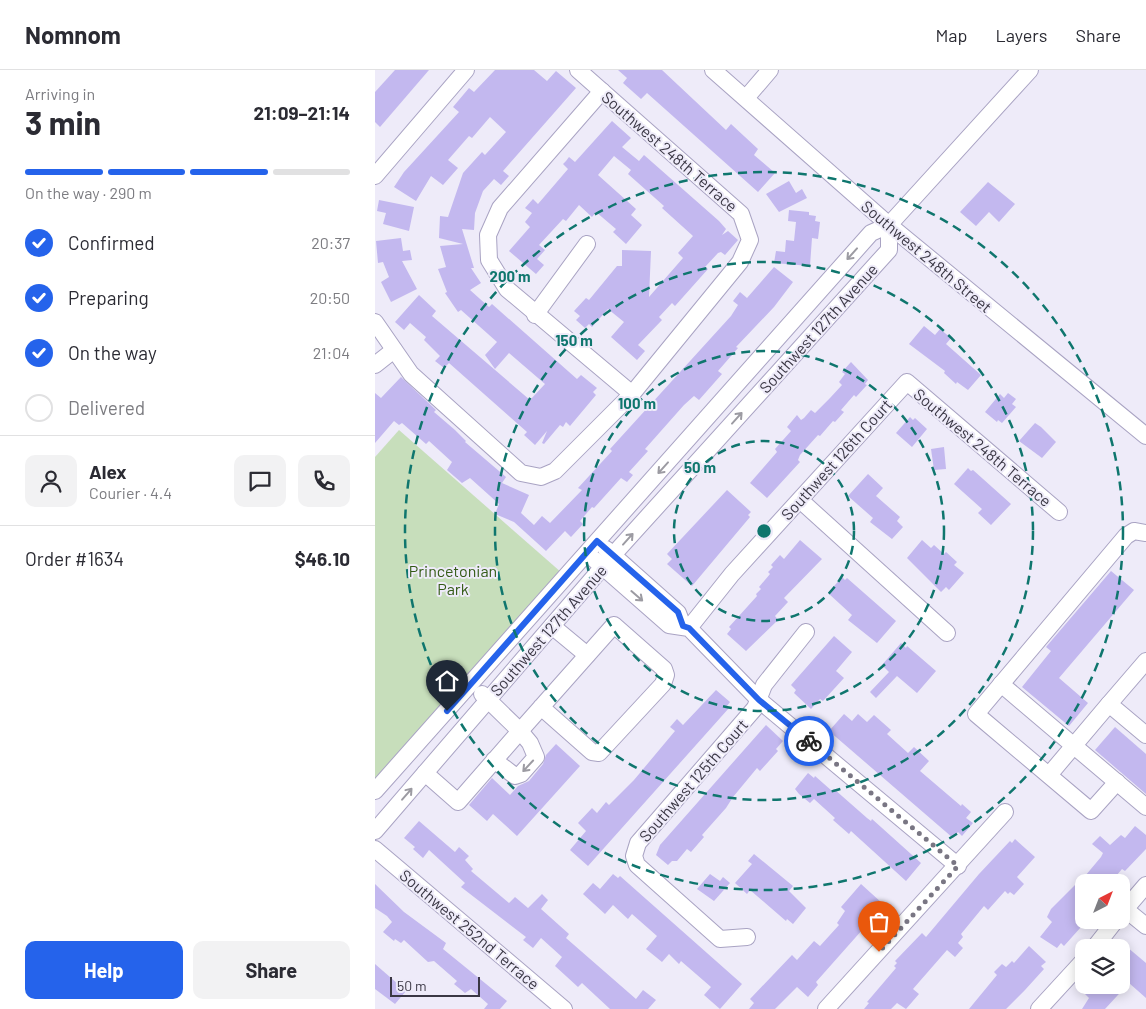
<!DOCTYPE html>
<html lang="en">
<head>
<meta charset="utf-8">
<style>
	:root { --surface:#fff; --page:#f2f2f3; --text:#2b2b33; --muted:#7c7c81; --line:#e1e1e2; --accent:#2563eb }
	body { margin:0; font-family:Barlow,sans-serif; background:var(--page); color:var(--text); height:100vh; display:flex; flex-direction:column; font-size:19px; white-space:nowrap }
	* { box-sizing:border-box; margin:0 }
	p { font-size:16px; color:var(--muted) }
	.icon { flex:none; width:28px; height:28px; fill:none; stroke:currentColor; stroke-width:2; stroke-linecap:round; stroke-linejoin:round }
	.map { position:relative; flex:1; overflow:hidden }
	.drawer { display:flex; flex-direction:column; background:var(--surface); width:375px }
	.drawer>* { flex:none }
	.needle { width:32px; rotate:42deg }
	.buttons { position:absolute; left:700px; top:804px; display:grid; gap:10px }
	.buttons a { display:grid; place-items:center; width:55px; height:55px; border-radius:10px; background:var(--surface); box-shadow:0 2px 12px #0003; font-size:25px }
	.scale { position:absolute; left:15px; bottom:12px; width:90px; box-sizing:border-box; padding-left:5px; border:2px solid #3a3744; border-top:0; font-size:14px; line-height:18px; white-space:nowrap; color:#3a3744; -webkit-text-stroke:4px #eeebf9; paint-order:stroke }
	.pin { position:absolute; display:grid; place-items:center; width:42px; height:42px; color:#fff; margin:-51px -21px; border-radius:50% 50% 50% 0; rotate:-45deg; box-shadow:0 0 5px #0007 }
	.pin .icon { rotate:45deg }
	.courier { position:absolute; display:grid; place-items:center; width:50px; height:50px; margin:-25px; border:4px solid #2563eb; border-radius:50%; background:#fff; color:#222; box-shadow:0 1px 6px #0007 }
	.head em { font-style:normal; font-weight:700 }
	.head div { display:flex; flex-direction:column-reverse }
	.head { display:flex; align-items:center; justify-content:space-between; height:85px; padding:0 25px }
	h1 { font-size:32px; font-weight:700; line-height:38px }
	.bar { display:grid; grid-template-columns:repeat(4,1fr); gap:8px 5px; align-content:center; height:60px; padding:0 25px }
	.bar i { height:6px; border-radius:4px; background:var(--line) }
	.bar .selected { background:var(--accent) }
	.bar p { grid-column:span 4 }
	.line { display:flex; align-items:center; gap:12px; padding:0 25px; border-top:1px solid var(--line) }
	.line div { flex:1 }
	.round { display:grid; place-items:center; flex:none; width:52px; height:52px; border-radius:10px; background:var(--page) }
	ol { padding:0 25px; list-style:none }
	li { display:flex; align-items:center; gap:15px; height:55px }
	li p { margin-inline-start:auto }
	li .icon { padding:5px; border-radius:50%; background:var(--accent); color:#fff; stroke-width:4 }
	li:last-child { color:var(--muted) }
	li i { width:28px; height:28px; border:2px solid var(--line); border-radius:50% }
	.action { display:flex; gap:10px; margin-top:auto; padding:10px 25px }
	.action a { flex:1; height:58px; border-radius:10px; background:var(--accent); color:#fff; font-size:20px; font-weight:700; line-height:58px; text-align:center }
	.action a+a { background:var(--page); color:var(--text) }
	header { display:flex; align-items:center; gap:30px; box-sizing:border-box; height:70px; padding:0 25px; background:var(--surface); border-bottom:1px solid var(--line) }
	header strong { font-size:24px }
	nav { display:flex; gap:28px; margin-inline-start:auto; font-size:18px }
	main { display:flex; flex:1; min-height:0 }
	.map>svg:first-child { display:block }
</style>
</head>
<body>
<header>
<strong>Nomnom</strong>
<nav><a>Map</a><a>Layers</a><a>Share</a></nav>
</header>
<main>
<section class="drawer">
<div class="head"><div><h1>3 min</h1><p>Arriving in</p></div><em>21:09–21:14</em></div>
<div class="bar"><i class="selected"></i><i class="selected"></i><i class="selected"></i><i></i><p>On the way · 290 m</p></div>
<ol>
<li><svg class="icon" aria-label="check" viewBox="0 0 24 24"><path d="M5 12l5 5 9-10"/></svg>Confirmed<p>20:37</p></li>
<li><svg class="icon" aria-label="check" viewBox="0 0 24 24"><path d="M5 12l5 5 9-10"/></svg>Preparing<p>20:50</p></li>
<li><svg class="icon" aria-label="check" viewBox="0 0 24 24"><path d="M5 12l5 5 9-10"/></svg>On the way<p>21:04</p></li>
<li><i></i>Delivered</li>
</ol>
<div class="line" style="height:90px"><a class="round"><svg class="icon" aria-label="person" viewBox="0 0 24 24"><circle cx="12" cy="8" r="4"/><path d="M4 21q1-7 8-7t8 7"/></svg></a><div><b>Alex</b><p>Courier · 4.4</p></div><a class="round"><svg class="icon" aria-label="chat" viewBox="0 0 24 24"><path d="M4 5h16v11H9l-5 4z"/></svg></a><a class="round"><svg class="icon" aria-label="phone" viewBox="0 0 24 24"><path d="M5 4h4l2 5-3 2q2 4 5 5l2-3 5 2v4C11 20 4 13 5 4z"/></svg></a></div>
<div class="line" style="height:65px"><div>Order #1634</div><b>$46.10</b></div>
<div class="action"><a>Help</a><a>Share</a></div>
</section>
<div class="map">
<svg width="771" height="939" viewBox="0 0 771 939">
	<rect width="100%" height="100%" fill="#eeebf9"/>
	<!-- green -->
	<polygon fill="#c7debb" points="24,360 187,503 0,714 0,387"/>
	<!-- building -->
	<g fill="#c3b8ef">
		<polygon points="20,0 54,0 5,57 0,52 0,22"/>
		<polygon points="120,0 159,0 172,11 181,1 201,18 128,101 134,106 126,115 119,109 108,121 100,143 99,160 87,159 99,198 96,198 106,213 95,220 114,237 117,234 202,309 206,305 222,318 218,322 221,325 195,356 191,352 188,357 185,355 169,374 167,373 172,361 160,375 149,365 152,362 74,293 69,298 60,291 65,286 49,270 51,267 35,253 29,260 20,252 44,225 61,241 57,246 155,330 170,314 134,283 120,299 110,285 122,272 86,240 83,242 70,223 72,222 63,199 71,197 65,176 88,174 64,168 65,146 73,147 88,103 107,82 110,85 131,62 115,47 97,68 94,66 73,90 83,98 68,115 56,106 41,131 19,117 29,102 84,42 78,37 94,18 99,22"/>
		<polygon points="243,0 287,0 351,60 356,54 383,79 379,85 400,103 383,122 272,23 266,29 248,13 252,8"/>
		<polygon points="237,51 256,68 247,77 264,91 269,85 344,151 351,159 347,165 353,161 363,170 350,185 346,182 343,183 330,197 333,199 300,236 297,233 284,247 287,250 263,275 270,281 262,290 236,267 249,252 233,239 217,257 214,254 210,258 201,250 205,246 199,241 211,228 214,230 242,196 247,196 247,180 276,181 274,227 308,188 303,183 318,166 287,138 289,136 253,104 256,100 239,86 223,105 261,139 256,145 267,155 251,174 238,162 241,159 221,142 217,147 204,135 191,151 188,149 164,175 170,180 162,189 169,195 161,204 134,181 155,157 150,152 157,143 150,138 158,129 163,134 193,99 188,94 191,91 194,87 200,92"/>
		<polygon points="414,111 421,123 427,119 432,128 404,142 391,124"/>
		<polygon points="613,112 640,134 624,152 614,142 601,156 585,142"/>
		<polygon points="4,130 39,137 34,161 8,154 11,143 2,141"/>
		<polygon points="414,140 434,142 434,145 441,146 440,151 445,152 443,169 437,168 435,196 399,193 401,181 410,182 411,170 419,171 421,152 413,151"/>
		<polygon points="26,168 28,181 35,180 37,190 27,191 42,219 16,232 6,212 14,207 8,192 3,193 1,171"/>
		<polygon points="399,197 418,212 399,237 361,277 363,278 343,301 347,304 324,330 319,326 309,335 270,379 273,381 254,402 258,405 252,412 246,408 219,438 217,437 205,451 208,454 196,467 190,461 171,481 139,452 120,444 124,434 95,408 87,413 72,400 77,392 54,371 51,374 27,353 24,355 19,351 0,373 0,323 6,328 26,307 61,340 59,342 80,360 91,371 90,372 131,407 127,413 154,425 146,443 159,455 167,446 175,453 207,420 203,418 237,381 235,379 356,246 363,235 358,231 365,222 372,228"/>
		<polygon points="549,256 560,265 565,259 576,268 571,274 606,305 593,320 582,312 581,314 569,303 570,301 534,274"/>
		<polygon points="476,292 493,310 490,314 492,315 481,327 479,325 466,340 469,342 460,352 458,351 445,366 443,365 425,385 423,390 425,392 392,428 375,413 402,382 400,379 416,361 412,357 422,345 426,350 429,348 436,340 440,343 455,328 467,315 464,312 470,304 467,302"/>
		<polygon points="633,323 641,329 637,334 641,337 627,353 623,350 622,352 610,342 625,324 629,328"/>
		<polygon points="535,347 538,350 540,348 552,359 537,377 521,363"/>
		<polygon points="660,353 666,357 681,372 667,388 644,371"/>
		<polygon points="569,377 571,399 559,400 556,379"/>
		<polygon points="593,398 596,401 598,400 636,434 616,455 603,443 607,439 579,414"/>
		<polygon points="493,404 508,418 501,426 525,447 522,451 528,457 517,469 495,452 498,448 473,426"/>
		<polygon points="352,420 376,442 373,445 375,447 317,516 292,494 297,489 292,484"/>
		<polygon points="425,470 447,489 409,528 413,532 400,546 403,550 371,581 352,564 356,559 354,557 382,526 381,524 386,519 384,517 395,504 393,502 398,497 396,495 405,485 409,489"/>
		<polygon points="547,470 556,478 559,475 569,484 571,482 582,492 579,495 589,503 574,520 571,517 566,522 532,488"/>
		<polygon points="736,501 759,520 684,608 713,633 694,656 647,617 676,581 671,577"/>
		<polygon points="467,507 470,510 472,508 521,551 502,573 473,550 477,545 453,523"/>
		<polygon points="459,566 477,582 461,601 469,608 448,631 445,629 436,639 419,623 421,620 416,615"/>
		<polygon points="526,573 531,578 532,576 561,601 542,623 522,606 501,628 495,622 514,602 507,595"/>
		<polygon points="341,620 355,632 352,636 354,638 213,796 195,780 211,761 203,753 217,738 222,743 231,732 234,735 259,710 300,661 295,657 302,649 308,655"/>
		<polygon points="469,644 477,651 483,644 492,652 499,645 516,660 512,664 533,683 539,677 554,691 545,701 586,736 587,734 596,742 591,748 598,753 587,766 583,762 578,768 454,661"/>
		<polygon points="391,655 408,671 401,679 403,681 385,701 382,698 358,727 351,738 327,765 329,767 316,782 312,779 302,791 297,791 293,795 281,785 285,775"/>
		<polygon points="740,657 771,684 771,724 720,680"/>
		<polygon points="181,674 205,696 142,766 118,744 112,751 94,735 117,708 135,725 143,716 154,711 168,694 171,685"/>
		<polygon points="433,703 439,708 440,706 457,721 459,719 492,748 496,751 497,749 546,793 531,811 476,761 474,764 458,750 460,748 439,729 435,733 424,724 420,719"/>
		<polygon points="44,751 80,782 84,777 94,786 90,790 98,799 96,801 134,833 140,827 153,838 167,824 173,830 166,839 194,864 191,868 261,929 268,920 281,930 273,939 235,939 207,913 203,917 180,896 187,887 166,868 158,878 148,870 151,867 86,817 90,813 54,780 48,788 38,779 40,777 29,768"/>
		<polygon points="760,756 771,765 771,779 750,801 747,799 736,812 705,812 726,787 728,783 717,774 725,766 735,775 746,765 750,768"/>
		<polygon points="640,769 660,787 642,807 649,814 639,825 635,822 633,824 630,821 613,840 609,836 586,864 588,867 583,873 588,878 580,887 572,880 538,919 544,924 531,939 522,933 516,939 489,939 494,933 492,932 521,898 519,896 522,893 520,891 547,863 551,867 604,804 635,771 637,773"/>
		<polygon points="379,784 418,816 414,821 431,838 418,854 412,849 411,851 375,820 372,824 360,813 377,794 373,791"/>
		<polygon points="238,804 243,808 245,806 367,914 345,939 329,925 336,917 306,891 304,894 294,884 287,892 271,879 282,866 257,844 253,849 238,835 230,844 208,824 218,813 225,819"/>
		<polygon points="335,804 345,811 348,807 355,813 339,831 322,819"/>
		<polygon points="703,812 709,817 709,841 701,853 706,857 689,876 686,873 682,878 665,867 677,852 672,847 676,839"/>
		<polygon points="0,814 29,842 71,873 68,879 132,931 125,939 109,939 113,934 96,919 90,923 79,914 82,911 59,891 53,892 29,870 26,873 20,869 19,871 8,862 17,852 12,846 0,838"/>
		<polygon points="486,814 507,833 486,857 488,859 441,912 443,915 433,927 422,917 400,939 374,939 379,933 375,929 417,885 422,890 439,871 445,876 464,855 462,853 470,841 466,837"/>
		<polygon points="654,876 671,892 666,896 669,899 650,920 631,939 594,939 622,905 619,902 627,894 631,897 637,891 639,893"/>
		<polygon points="752,877 771,893 771,928 754,913 730,939 707,939 714,928 710,924 718,915 746,915 746,884"/>
		<polygon points="0,894 31,921 20,934 0,919"/>
	</g>
	<g fill="none" stroke-linecap="round" stroke-linejoin="round">
		<!-- minor casing -->
		<g stroke="#a9a3c3" stroke-width="18">
			<g id="minor">
				<polyline points="338,0 514,155 771,366"/>
				<polyline points="227,21 125,138 113,165 114,190 132,219 257,324"/>
				<polyline points="371,28 395,0"/>
				<polyline points="0,106 91,0"/>
				<polyline points="160,245 212,174"/>
				<polyline points="0,252 36,304 146,403 166,407 180,401 257,324 365,192 375,170 366,144 203,0"/>
				<polyline points="0,295 19,280"/>
				<polyline points="425,430 572,563"/>
				<polyline points="231,479 303,543 308,556"/>
				<polyline points="220,490 294,555 314,558 384,630 583,796"/>
				<polyline points="177,556 212,585"/>
				<polyline points="314,558 357,504 532,312 684,442"/>
				<polyline points="771,591 734,634 771,665"/>
				<polyline points="626,614 771,737"/>
				<path d="M107,624L145,661C176,626 207,591 239,555L289,599L291,605L288,614L224,683L217,682L166,637"/>
				<polyline points="50,703 83,732 145,661 155,673 161,687 146,704 140,706 119,690"/>
				<polyline points="674,705 734,634"/>
				<polyline points="742,712 716,741 601,644 751,466 759,461 771,463"/>
				<polyline points="0,721 496,163 514,155 655,0"/>
				<polyline points="0,761 238,485 514,180 514,155"/>
				<polyline points="0,779 189,939"/>
				<polyline points="750,839 771,856"/>
				<polyline points="746,844 771,815"/>
				<polyline points="372,867 345,869 262,795 259,786 263,773 380,638 389,615 431,562"/>
				<polyline points="719,878 741,850"/>
				<polyline points="451,939 630,742"/>
				<polyline points="664,939 709,890"/>
			</g>
		</g>
		<!-- minor -->
		<use href="#minor" stroke="#fff" stroke-width="16"/>
	</g>
	<!-- one-way arrows -->
	<defs><path id="oneway-shaft" d="M-6 0H5M1.5-3L5.5 0L1.5 3" fill="none" stroke-width="1.6" stroke-linecap="round" stroke-linejoin="round" transform="scale(1.25)"/></defs>
	<g stroke="#9c9ba2">
		<use href="#oneway-shaft" transform="translate(477 184) rotate(132)"/>
		<use href="#oneway-shaft" transform="translate(362 348) rotate(-48)"/>
		<use href="#oneway-shaft" transform="translate(288 398) rotate(132)"/>
		<use href="#oneway-shaft" transform="translate(253 469) rotate(-48)"/>
		<use href="#oneway-shaft" transform="translate(262 526) rotate(41)"/>
		<use href="#oneway-shaft" transform="translate(153 696) rotate(133)"/>
		<use href="#oneway-shaft" transform="translate(32 724) rotate(-49)"/>
	</g>
	<g fill="none" stroke-linecap="round" stroke-linejoin="round">
		<!-- done -->
		<polyline stroke="#797683" stroke-width="5" stroke-dasharray="0 9" points="434,671 583,796 504,882"/>
		<!-- route -->
		<polyline stroke="#2563eb" stroke-width="6" points="72,641 222,471 303,542 308,556 314,558 384,630 434,671"/>
	</g>
	<!-- distance rings -->
	<g fill="none" stroke="#0f766e" stroke-width="2.5" stroke-dasharray="9 6">
		<circle cx="389" cy="461" r="90"/>
		<circle cx="389" cy="461" r="180"/>
		<circle cx="389" cy="461" r="269"/>
		<circle cx="389" cy="461" r="359"/>
	</g>
	<g text-anchor="middle" dominant-baseline="central" stroke-width="4" stroke-linejoin="round" paint-order="stroke">
		<!-- street labels -->
		<g font-size="16" fill="#3a3744" stroke="#eeebf9">
			<text transform="translate(295 81) rotate(41)">Southwest 248th Terrace</text>
			<text transform="translate(552 186) rotate(40)">Southwest 248th Street</text>
			<text transform="translate(443 258) rotate(-48)">Southwest 127th Avenue</text>
			<text transform="translate(608 377) rotate(40)">Southwest 248th Terrace</text>
			<text transform="translate(461 389) rotate(-48)">Southwest 126th Court</text>
			<text transform="translate(173 560) rotate(-49)">Southwest 127th Avenue</text>
			<text transform="translate(318 710) rotate(-49)">Southwest 125th Court</text>
			<text transform="translate(95 859) rotate(40)">Southwest 252nd Terrace</text>
		</g>
		<!-- park labels -->
		<g font-size="16" fill="#345b16" stroke="#eeebf9">
			<text x="78" y="500">Princetonian<tspan x="78" dy="18">Park</tspan></text>
		</g>
	</g>
	<circle cx="389" cy="461" r="8" fill="#0f766e" stroke="#eeebf9" stroke-width="2.5"/>
	<g font-size="15" text-anchor="middle" font-weight="bold" fill="#0f766e" stroke="#eeebf9" stroke-width="4" stroke-linejoin="round" paint-order="stroke">
		<text x="135" y="212">200 m</text>
		<text x="199" y="276">150 m</text>
		<text x="262" y="339">100 m</text>
		<text x="325" y="403">50 m</text>
	</g>
</svg>
<div class="buttons">
<a><svg class="needle" viewBox="-14 -14 28 28"><path d="M0-13l5 13h-10z" fill="#e53935"/><path d="M0 13l5-13h-10z" fill="#7c7c81"/></svg></a>
<a><svg class="icon" aria-label="layers" viewBox="0 0 24 24"><path d="M12 4l9 5-9 5-9-5zM3 14l9 5 9-5"/></svg></a>
</div>
<div class="scale">50 m</div>
<div class="pin" style="left:504px;top:882px;background:#ea580c"><svg class="icon" aria-label="bag" viewBox="0 0 24 24"><path d="M5 8h14l-1 12H6zM9 8a3 3 0 0 1 6 0"/></svg></div>
<div class="pin" style="left:72px;top:641px;background:#1f2937"><svg class="icon" aria-label="home" viewBox="0 0 24 24"><path d="M3 11l9-7 9 7M6 9v11h12V9"/></svg></div>
<div class="courier" style="left:434px;top:671px"><svg class="icon" aria-label="bike" viewBox="0 0 24 24"><circle cx="6" cy="16" r="4"/><circle cx="18" cy="16" r="4"/><path d="M6 16l4-8h5l3 8M10 8l3 8H6M13 5h3"/></svg></div>
</div>
</main>
</body>
</html>
